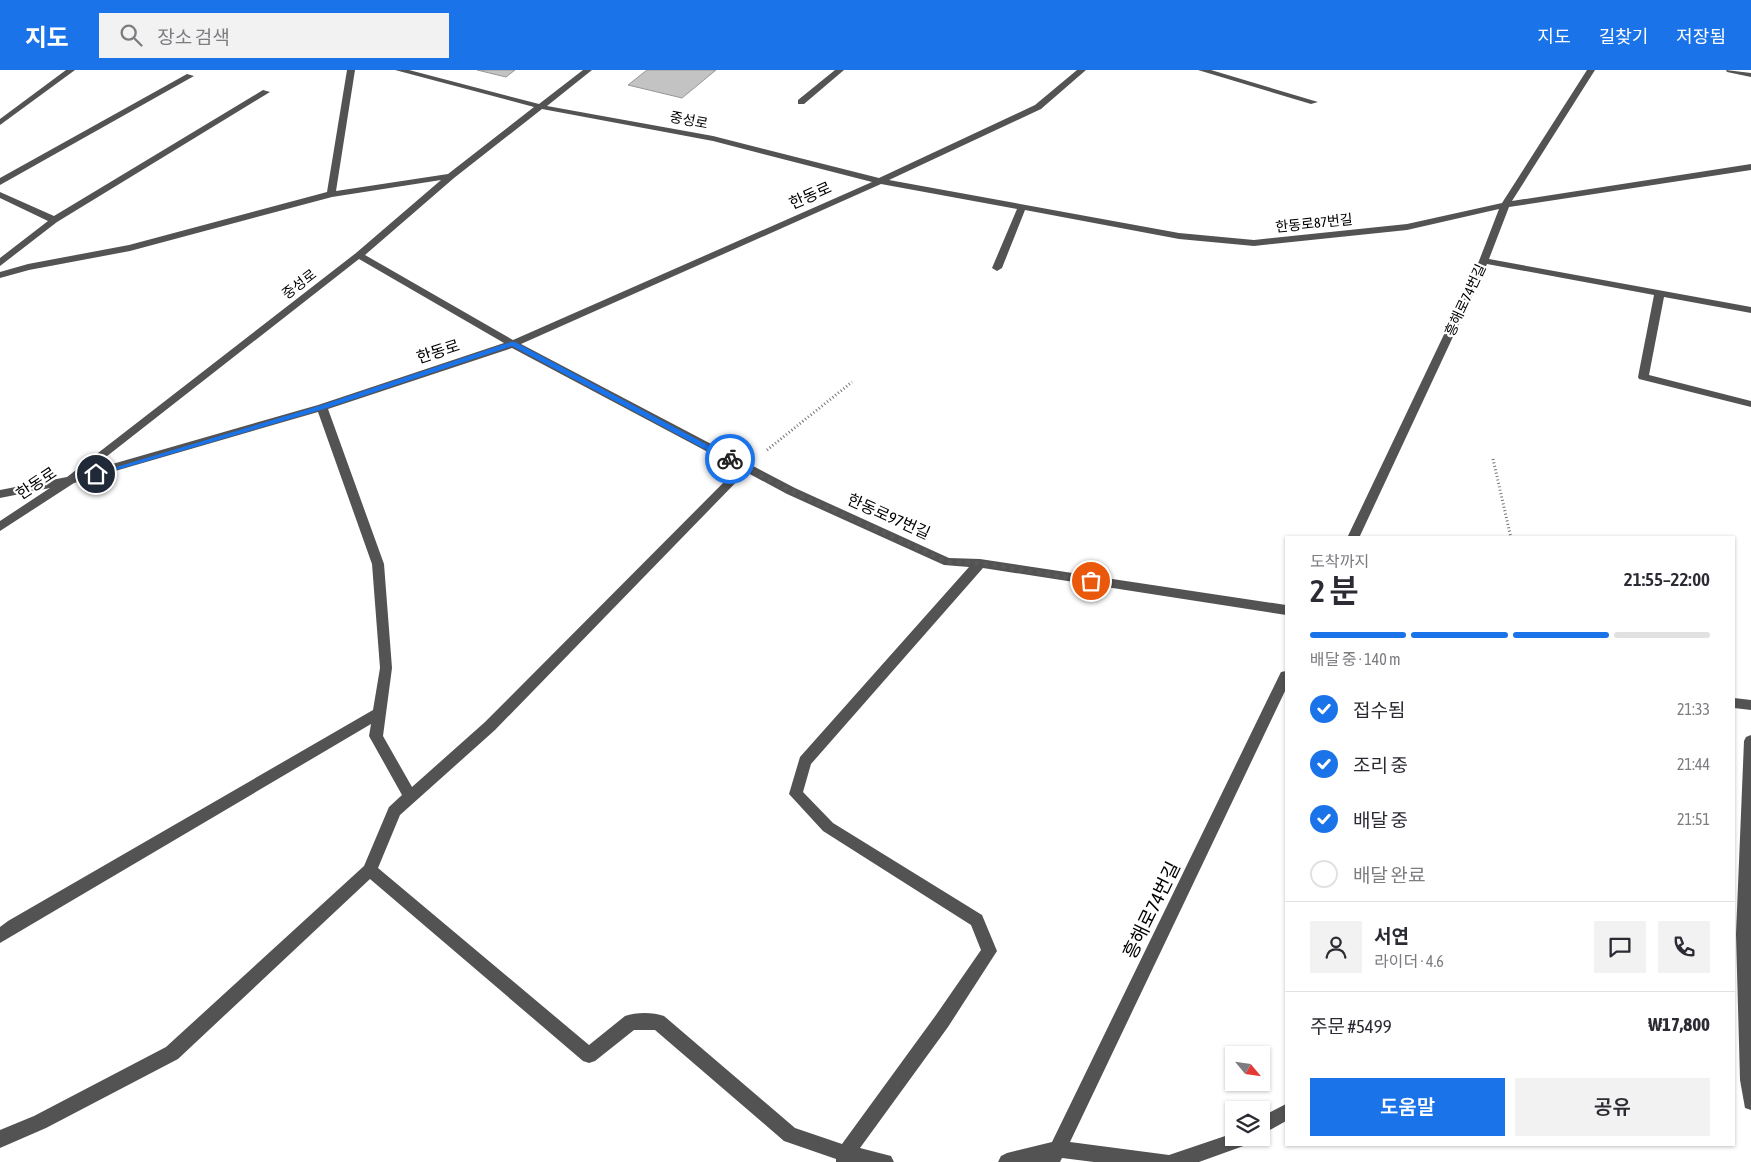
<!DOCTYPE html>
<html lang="ko">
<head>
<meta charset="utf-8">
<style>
	:root { --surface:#fff; --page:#f2f2f3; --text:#2b2b33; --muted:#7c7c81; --line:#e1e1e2; --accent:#1a73e8 }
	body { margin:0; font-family:"Asap Condensed","Noto Sans KR",sans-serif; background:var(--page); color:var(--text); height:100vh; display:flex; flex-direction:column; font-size:19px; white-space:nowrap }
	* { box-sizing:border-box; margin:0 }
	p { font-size:16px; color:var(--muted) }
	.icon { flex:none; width:28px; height:28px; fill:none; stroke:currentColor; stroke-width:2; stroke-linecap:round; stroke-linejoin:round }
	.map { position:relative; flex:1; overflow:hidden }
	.details { position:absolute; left:1285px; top:466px; width:450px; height:610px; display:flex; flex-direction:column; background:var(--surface); border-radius:0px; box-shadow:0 1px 4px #0004 }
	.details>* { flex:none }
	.needle { width:32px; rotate:119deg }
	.fabs { position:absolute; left:1225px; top:976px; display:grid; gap:10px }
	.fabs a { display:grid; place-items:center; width:45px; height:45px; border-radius:0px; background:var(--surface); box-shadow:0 1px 4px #0004; font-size:25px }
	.pin { position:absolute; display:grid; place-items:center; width:42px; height:42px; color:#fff; margin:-21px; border:2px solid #fff; border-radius:50%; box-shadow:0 1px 5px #0007 }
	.courier { position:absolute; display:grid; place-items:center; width:50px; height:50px; margin:-25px; border:4px solid #1a73e8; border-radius:50%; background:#fff; color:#222; box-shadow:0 1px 6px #0007 }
	.headline em { font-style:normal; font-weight:600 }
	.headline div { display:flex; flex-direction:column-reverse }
	.headline { display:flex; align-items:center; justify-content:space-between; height:85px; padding:0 25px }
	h1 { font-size:32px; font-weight:600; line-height:38px }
	.bar { display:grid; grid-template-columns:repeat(4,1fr); gap:8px 5px; align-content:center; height:60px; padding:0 25px }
	.bar i { height:6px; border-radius:4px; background:var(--line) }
	.bar .selected { background:var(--accent) }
	.bar p { grid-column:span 4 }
	.line { display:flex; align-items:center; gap:12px; padding:0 25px; border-top:1px solid var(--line) }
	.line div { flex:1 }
	.round { display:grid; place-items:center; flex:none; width:52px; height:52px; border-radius:0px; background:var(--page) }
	ol { padding:0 25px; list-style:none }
	li { display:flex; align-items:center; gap:15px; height:55px }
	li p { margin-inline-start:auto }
	li .icon { padding:5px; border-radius:50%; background:var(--accent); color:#fff; stroke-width:4 }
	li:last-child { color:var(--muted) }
	li i { width:28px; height:28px; border:2px solid var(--line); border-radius:50% }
	.button { display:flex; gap:10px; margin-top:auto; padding:10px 25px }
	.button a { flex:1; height:58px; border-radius:0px; background:var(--accent); color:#fff; font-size:20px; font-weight:600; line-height:58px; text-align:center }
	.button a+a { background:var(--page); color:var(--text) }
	header { display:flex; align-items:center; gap:30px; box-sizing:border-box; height:70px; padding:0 25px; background:var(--accent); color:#fff }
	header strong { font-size:24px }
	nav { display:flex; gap:28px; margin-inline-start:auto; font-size:18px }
	.search { width:350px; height:45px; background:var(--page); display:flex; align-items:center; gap:12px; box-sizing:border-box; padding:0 18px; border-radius:0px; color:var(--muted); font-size:19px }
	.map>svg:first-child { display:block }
</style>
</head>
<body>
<header>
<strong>지도</strong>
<div class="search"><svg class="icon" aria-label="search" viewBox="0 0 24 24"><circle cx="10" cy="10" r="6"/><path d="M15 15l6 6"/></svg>장소 검색</div>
<nav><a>지도</a><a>길찾기</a><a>저장됨</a></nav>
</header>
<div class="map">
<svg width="1751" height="1092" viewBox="0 0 1751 1092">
	<rect width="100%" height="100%" fill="#fff"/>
	<!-- building -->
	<g fill="#c3c3c3" stroke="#979797">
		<polygon points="477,0 515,0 506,7"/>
		<polygon points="647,0 716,0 682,28 628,15"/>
	</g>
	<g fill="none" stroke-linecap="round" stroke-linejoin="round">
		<!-- path -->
		<g stroke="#757575" stroke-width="3" stroke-dasharray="1 2.5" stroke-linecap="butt">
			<polyline points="767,380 852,312"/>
			<polyline points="1493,389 1511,468"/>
		</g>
		<!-- minor -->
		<g fill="#535353" fill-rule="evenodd">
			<polygon points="66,0 75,0 0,55 0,49"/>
			<path d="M347,0H355L336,121L448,104L534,37L395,0H409L539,34L583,0H592L547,36L713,66L879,108L1035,35L1077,0H1086L1041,39L889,110L1179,163L1254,170L1407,154L1502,133L1587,0H1595L1512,131L1751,94V100L1509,137L1489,189L1751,237V243L1664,227L1649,305L1751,331V337L1639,309L1638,307L1654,225L1487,194L1359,468H1347L1479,191L1499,139L1407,160L1254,176L1179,169L1025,140L1002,198L997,201L992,198L1017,139L881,114L521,274L795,418L949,488L980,489L1286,535V545L983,498L811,694L803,722L833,753L982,845L997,881L948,957L860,1078L891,1086L894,1092H836V1089L784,1071L655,960H634L595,991L589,993L583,991L370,809L178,989L46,1058L0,1078V1060L34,1046L166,977L364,796L389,737L402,725L369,666L371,654L0,873V857L8,851L373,640L380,598L372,494L318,342L74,413L0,461V451L50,418L0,428V420L67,407L356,183L441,110L332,127L130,181L29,200L0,208V202L28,194L129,175L327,122ZM542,39L713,71L872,112L513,270L365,185L454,108ZM359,189L504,273L318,335L88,401ZM512,278L738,398L485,652L412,717L383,666L392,598L384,494L328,339ZM746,402L787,424L944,495L969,497L800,687L789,724L823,761L971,855L981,880L936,945L842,1074L795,1058L664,946C653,942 636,942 625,946L589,975L378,798L400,745L495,660Z"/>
			<polygon points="835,0 844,0 804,34 798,34 798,30"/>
			<polygon points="1198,0 1211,0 1318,32 1311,34"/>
			<polygon points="1726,0 1751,3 1751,7 1727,2"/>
			<polygon points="187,4 194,6 0,115 0,108"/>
			<polygon points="263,20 270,22 57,152 0,196 0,188 48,151 0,128 0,122 54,146"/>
			<polygon points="1286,601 1286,619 1070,1072 1169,1085 1234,1063 1234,1068 1251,1068 1249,1074 1199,1092 1094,1092 1062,1088 1060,1092 998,1092 1001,1086 1007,1083 1052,1072 1279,606 1281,602"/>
			<polygon points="1734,628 1751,630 1751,640 1734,638"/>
			<polygon points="1751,665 1751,1040 1745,1038 1740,1010 1736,864 1744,671 1746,667"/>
			<polygon points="1286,1034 1286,1051 1261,1065 1261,1047"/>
		</g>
	</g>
	<!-- route -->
	<polygon fill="#1a73e8" points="511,272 515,272 734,389 727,391 512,276 324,339 96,406 93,404 319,336"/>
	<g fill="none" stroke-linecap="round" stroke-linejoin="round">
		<!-- done -->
		<polyline stroke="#595959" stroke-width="5" stroke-dasharray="0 9" points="730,389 791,421 948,492 980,493 1091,511"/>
	</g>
	<g text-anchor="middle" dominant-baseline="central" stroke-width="4.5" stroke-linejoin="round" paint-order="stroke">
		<!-- far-street labels -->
		<g font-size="14" fill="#000" stroke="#fff">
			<text transform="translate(689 50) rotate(11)">중성로</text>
			<text transform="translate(1314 153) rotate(-6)">한동로87번길</text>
			<text transform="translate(299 214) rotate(-38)">중성로</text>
			<text transform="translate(1465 230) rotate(-65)">흥해로74번길</text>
		</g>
		<!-- street labels -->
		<g font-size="16" fill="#000" stroke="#fff">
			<text transform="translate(810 125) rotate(-24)">한동로</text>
			<text transform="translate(438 281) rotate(-18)">한동로</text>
			<text transform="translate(36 413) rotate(-34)">한동로</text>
			<text transform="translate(889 446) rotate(24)">한동로97번길</text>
		</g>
		<!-- near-street labels -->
		<g font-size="19" fill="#000" stroke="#fff">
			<text transform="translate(1151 840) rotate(-64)">흥해로74번길</text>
		</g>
	</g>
</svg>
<div class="fabs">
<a><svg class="needle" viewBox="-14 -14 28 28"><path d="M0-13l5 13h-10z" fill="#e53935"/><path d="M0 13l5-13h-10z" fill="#7c7c81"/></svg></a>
<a><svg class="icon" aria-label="layers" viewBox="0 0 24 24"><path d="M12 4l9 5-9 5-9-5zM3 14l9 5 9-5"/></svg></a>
</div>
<div class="pin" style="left:1091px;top:511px;background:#ea580c"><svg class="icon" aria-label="bag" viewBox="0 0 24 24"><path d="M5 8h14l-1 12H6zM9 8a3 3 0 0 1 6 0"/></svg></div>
<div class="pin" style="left:96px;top:404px;background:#1f2937"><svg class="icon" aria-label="home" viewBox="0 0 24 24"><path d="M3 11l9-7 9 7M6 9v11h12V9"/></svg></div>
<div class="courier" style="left:730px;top:389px"><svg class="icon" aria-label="bike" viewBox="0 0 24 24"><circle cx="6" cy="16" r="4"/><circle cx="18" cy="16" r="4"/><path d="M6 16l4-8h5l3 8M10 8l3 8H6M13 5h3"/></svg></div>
<section class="details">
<div class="headline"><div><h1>2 분</h1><p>도착까지</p></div><em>21:55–22:00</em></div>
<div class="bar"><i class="selected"></i><i class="selected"></i><i class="selected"></i><i></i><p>배달 중 · 140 m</p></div>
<ol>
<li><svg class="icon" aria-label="check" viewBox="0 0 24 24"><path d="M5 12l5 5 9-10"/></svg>접수됨<p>21:33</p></li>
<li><svg class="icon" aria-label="check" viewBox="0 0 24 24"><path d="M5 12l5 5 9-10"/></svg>조리 중<p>21:44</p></li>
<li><svg class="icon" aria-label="check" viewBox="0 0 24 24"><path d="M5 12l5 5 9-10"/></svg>배달 중<p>21:51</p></li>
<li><i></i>배달 완료</li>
</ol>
<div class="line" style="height:90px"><a class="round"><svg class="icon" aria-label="person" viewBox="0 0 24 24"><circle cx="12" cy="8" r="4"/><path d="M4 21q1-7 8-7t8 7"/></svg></a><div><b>서연</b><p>라이더 · 4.6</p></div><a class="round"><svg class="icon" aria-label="chat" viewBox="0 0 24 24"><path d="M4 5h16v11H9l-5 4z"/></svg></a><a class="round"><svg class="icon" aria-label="phone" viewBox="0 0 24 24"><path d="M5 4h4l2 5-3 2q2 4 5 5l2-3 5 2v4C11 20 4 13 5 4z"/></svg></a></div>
<div class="line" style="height:65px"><div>주문 #5499</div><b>₩17,800</b></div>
<div class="button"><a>도움말</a><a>공유</a></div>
</section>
</div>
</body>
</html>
